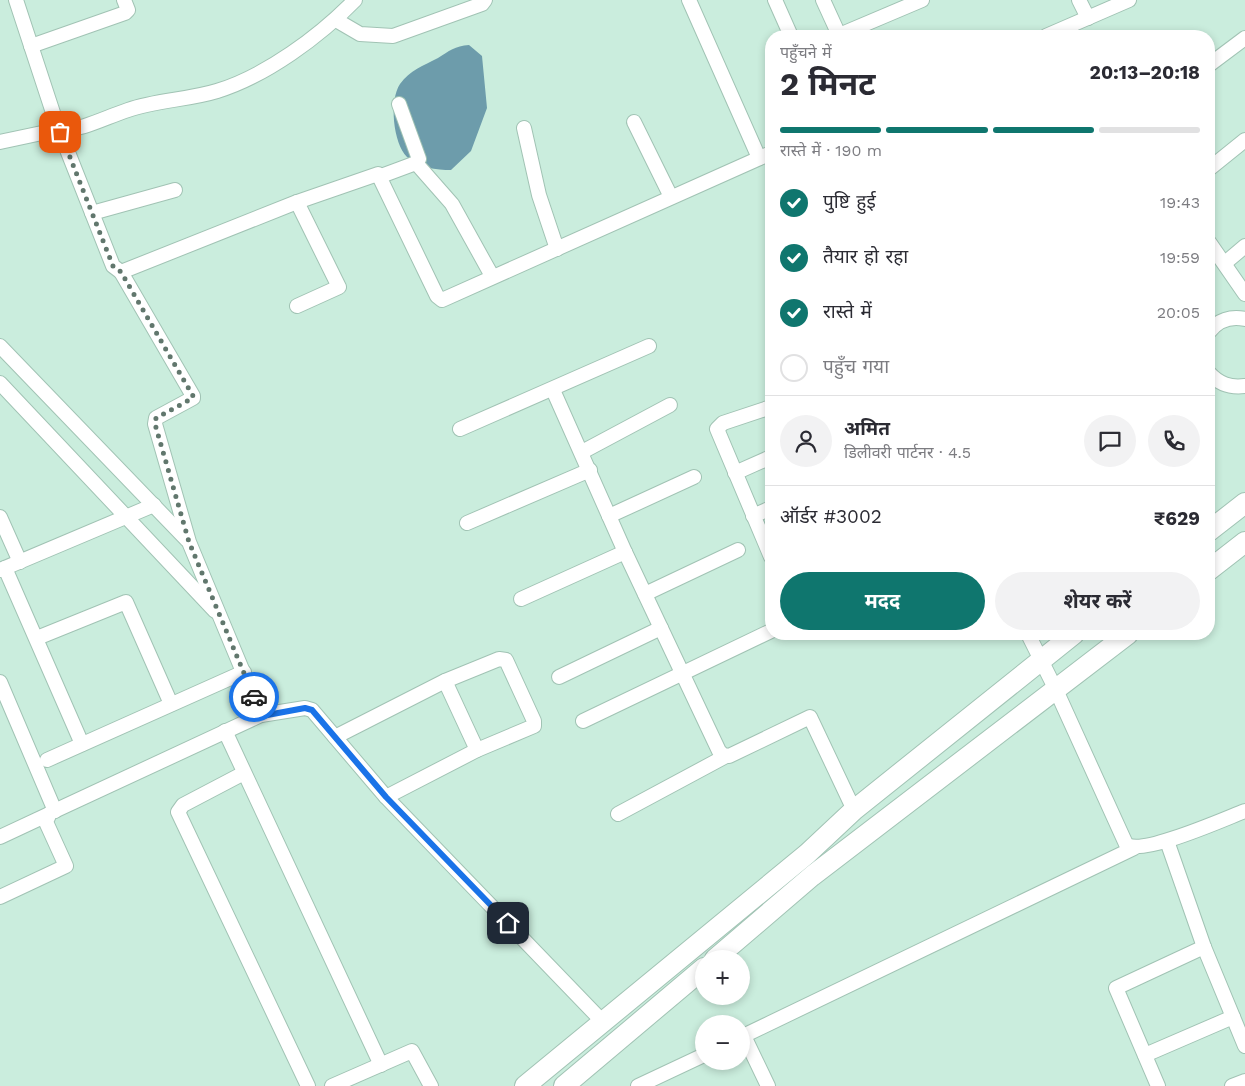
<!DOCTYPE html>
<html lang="hi">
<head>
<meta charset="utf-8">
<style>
	:root { --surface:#fff; --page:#f2f2f3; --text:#2b2b33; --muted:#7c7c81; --line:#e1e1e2; --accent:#0f766e }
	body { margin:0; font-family:"Work Sans","Noto Sans Devanagari",sans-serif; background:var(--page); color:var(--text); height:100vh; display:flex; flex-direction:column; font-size:19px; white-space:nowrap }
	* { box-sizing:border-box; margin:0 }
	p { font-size:16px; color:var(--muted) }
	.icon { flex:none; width:28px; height:28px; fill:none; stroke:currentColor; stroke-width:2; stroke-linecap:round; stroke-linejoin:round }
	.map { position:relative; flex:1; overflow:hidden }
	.side { position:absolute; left:765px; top:30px; width:450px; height:610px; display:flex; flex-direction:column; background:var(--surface); border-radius:20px; box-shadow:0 2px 8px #0003 }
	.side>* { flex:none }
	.controls { position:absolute; left:695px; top:950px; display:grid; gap:10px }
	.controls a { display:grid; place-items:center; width:55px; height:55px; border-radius:50%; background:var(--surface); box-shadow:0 2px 8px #0003; font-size:25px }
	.pin { position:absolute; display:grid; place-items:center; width:42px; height:42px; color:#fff; margin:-21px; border-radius:10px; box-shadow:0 2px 8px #0006 }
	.courier { position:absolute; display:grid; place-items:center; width:50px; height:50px; margin:-25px; border:4px solid #1a73e8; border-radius:50%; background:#fff; color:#222; box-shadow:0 1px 6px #0007 }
	.headline em { font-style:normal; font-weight:700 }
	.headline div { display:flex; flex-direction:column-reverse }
	.headline { display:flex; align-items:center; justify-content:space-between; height:85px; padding:0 15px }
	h1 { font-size:32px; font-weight:700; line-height:38px }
	.bar { display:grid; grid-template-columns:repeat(4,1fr); gap:8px 5px; align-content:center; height:60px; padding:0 15px }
	.bar i { height:6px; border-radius:4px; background:var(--line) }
	.bar .on { background:var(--accent) }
	.bar p { grid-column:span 4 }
	.line { display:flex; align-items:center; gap:12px; padding:0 15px; border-top:1px solid var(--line) }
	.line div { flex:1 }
	.round { display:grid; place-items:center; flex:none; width:52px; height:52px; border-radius:26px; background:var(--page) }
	ol { padding:0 15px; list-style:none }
	li { display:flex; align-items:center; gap:15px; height:55px }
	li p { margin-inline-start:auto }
	li .icon { padding:5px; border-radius:50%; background:var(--accent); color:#fff; stroke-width:4 }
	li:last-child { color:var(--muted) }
	li i { width:28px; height:28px; border:2px solid var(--line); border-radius:50% }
	.action { display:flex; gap:10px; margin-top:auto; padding:10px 15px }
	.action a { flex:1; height:58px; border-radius:30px; background:var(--accent); color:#fff; font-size:20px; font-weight:700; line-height:58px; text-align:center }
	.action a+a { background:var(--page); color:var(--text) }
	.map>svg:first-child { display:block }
</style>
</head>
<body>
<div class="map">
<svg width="1245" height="1086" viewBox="0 0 1245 1086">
	<rect width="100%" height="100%" fill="#caeddd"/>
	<!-- water -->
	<path fill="#6d9cab" d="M469,45L482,56L487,108L471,151L451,170C437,170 418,168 407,157C393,143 389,100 400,84C410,70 423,66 438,58C449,51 455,46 469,45Z"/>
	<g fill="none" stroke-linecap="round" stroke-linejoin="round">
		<!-- street casing -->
		<g stroke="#a1c3b4" stroke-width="16">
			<g id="street">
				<path d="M16,0L59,131C85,129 104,118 128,110C156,100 188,100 217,91C266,76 320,36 355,0"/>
				<polyline points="689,0 759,158"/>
				<polyline points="775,0 791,36"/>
				<polyline points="823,0 839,35"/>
				<polyline points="1079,0 1088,18"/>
				<polyline points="336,20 360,34 393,36 482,4 485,0"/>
				<polyline points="837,36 922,0"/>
				<polyline points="1046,36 1129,0"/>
				<polyline points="31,46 125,13 128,10 124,0"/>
				<polyline points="1209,65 1245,38"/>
				<polyline points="634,122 671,197"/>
				<polyline points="524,128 539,195 557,249"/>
				<polyline points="0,142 56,130 60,132 113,266 121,272 297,202 378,174 437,296 442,300 771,153"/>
				<polyline points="416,163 452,204 492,276"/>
				<polyline points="1209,169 1245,140"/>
				<polyline points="381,176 416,163 419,159 399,104"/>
				<polyline points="92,213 175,190"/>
				<polyline points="1209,242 1245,294"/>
				<polyline points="1225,263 1245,246"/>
				<polyline points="121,272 193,396 193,398 156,418 155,424 189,542 261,715 305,708 312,710 386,797 603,1022"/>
				<polyline points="297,306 339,287 297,202"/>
				<path d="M1209,332C1218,320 1231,316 1245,319"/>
				<polyline points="0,346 187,540"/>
				<path d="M1209,373C1219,384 1230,388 1245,386"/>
				<polyline points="0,383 215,611"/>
				<polyline points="553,390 625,552 719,751 723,755 729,756 810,717 854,810"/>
				<polyline points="771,407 723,423 717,429 771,557"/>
				<polyline points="460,429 649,346"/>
				<polyline points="582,452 670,405"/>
				<polyline points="735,473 771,457"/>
				<polyline points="609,516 694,477"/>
				<polyline points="753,516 771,508"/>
				<polyline points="0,517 20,562"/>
				<polyline points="467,523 590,470"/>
				<polyline points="5,568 82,744"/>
				<polyline points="0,570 154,505"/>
				<polyline points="645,594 738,550"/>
				<polyline points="521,599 625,552"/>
				<path d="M1028,634L1056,690L1126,844C1142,856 1224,819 1245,811"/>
				<polyline points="37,638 126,602 171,704"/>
				<polyline points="559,677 661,628"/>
				<polyline points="445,681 477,750"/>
				<polyline points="0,682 55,811"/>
				<polyline points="583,721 771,631"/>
				<polyline points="225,731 381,1065"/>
				<polyline points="335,737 445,681 499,659 506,660 534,721 534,726 477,750 386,797"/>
				<polyline points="47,760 244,672"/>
				<polyline points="244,773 183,805 178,812 308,1086"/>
				<polyline points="618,814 726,756"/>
				<polyline points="0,837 47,815"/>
				<polyline points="1167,841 1204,947 1245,1046"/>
				<polyline points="0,897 66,866 46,822 50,813 261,715"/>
				<polyline points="744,1036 768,1086"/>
				<polyline points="741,1037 1134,848"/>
				<polyline points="1145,1055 1233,1017"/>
				<polyline points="332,1086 412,1051 431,1086"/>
				<polyline points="638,1086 704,1055"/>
				<polyline points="1158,1086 1116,988 1204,947"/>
				<polyline points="1232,1086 1245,1081"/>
			</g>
		</g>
		<!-- secondary casing -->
		<g stroke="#a1c3b4" stroke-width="22">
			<g id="secondary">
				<polyline points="1209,531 1245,503"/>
				<polyline points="1209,570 1245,542"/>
				<polyline points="715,959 812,876 1128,634"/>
				<polyline points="525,1086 807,854 854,810 1074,634"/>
				<polyline points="564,1086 704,968"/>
			</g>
		</g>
		<!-- street -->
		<use href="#street" stroke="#fff" stroke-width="14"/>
		<!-- secondary -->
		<use href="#secondary" stroke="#fff" stroke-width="20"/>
	</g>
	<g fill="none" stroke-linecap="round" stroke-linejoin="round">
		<!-- done -->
		<polyline stroke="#61776d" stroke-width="5" stroke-dasharray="0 9" points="60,132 113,266 121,272 193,396 193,398 156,418 155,424 189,542 254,697"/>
		<!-- route -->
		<polyline stroke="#1a73e8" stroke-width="6" points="254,697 262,716 305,708 312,710 386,797 508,923"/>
	</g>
</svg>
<div class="controls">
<a>+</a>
<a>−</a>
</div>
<div class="pin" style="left:60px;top:132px;background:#ea580c"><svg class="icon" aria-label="bag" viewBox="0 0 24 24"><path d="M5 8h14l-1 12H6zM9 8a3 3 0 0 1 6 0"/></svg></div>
<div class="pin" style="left:508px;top:923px;background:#1f2937"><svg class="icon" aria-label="home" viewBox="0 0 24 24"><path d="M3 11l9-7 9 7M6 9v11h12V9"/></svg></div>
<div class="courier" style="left:254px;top:697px"><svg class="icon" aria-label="car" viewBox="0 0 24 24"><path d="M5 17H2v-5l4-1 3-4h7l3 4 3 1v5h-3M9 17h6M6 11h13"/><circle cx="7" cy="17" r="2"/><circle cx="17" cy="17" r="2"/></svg></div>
<section class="side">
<div class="headline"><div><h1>2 मिनट</h1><p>पहुँचने में</p></div><em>20:13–20:18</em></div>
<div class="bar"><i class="on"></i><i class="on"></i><i class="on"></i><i></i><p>रास्ते में · 190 m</p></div>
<ol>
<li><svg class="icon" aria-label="check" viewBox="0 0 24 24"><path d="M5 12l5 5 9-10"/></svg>पुष्टि हुई<p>19:43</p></li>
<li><svg class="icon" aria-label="check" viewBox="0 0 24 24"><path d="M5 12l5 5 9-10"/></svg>तैयार हो रहा<p>19:59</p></li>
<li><svg class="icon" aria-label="check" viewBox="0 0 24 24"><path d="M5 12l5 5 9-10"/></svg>रास्ते में<p>20:05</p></li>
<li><i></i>पहुँच गया</li>
</ol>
<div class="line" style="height:90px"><a class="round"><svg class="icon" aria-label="person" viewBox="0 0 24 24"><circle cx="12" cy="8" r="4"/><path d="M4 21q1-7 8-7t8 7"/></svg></a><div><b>अमित</b><p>डिलीवरी पार्टनर · 4.5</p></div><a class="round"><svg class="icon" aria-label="chat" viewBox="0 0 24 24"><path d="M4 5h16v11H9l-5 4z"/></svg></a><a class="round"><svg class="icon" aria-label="phone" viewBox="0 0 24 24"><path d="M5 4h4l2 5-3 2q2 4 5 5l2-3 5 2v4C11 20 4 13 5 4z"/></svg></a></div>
<div class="line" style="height:65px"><div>ऑर्डर #3002</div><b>₹629</b></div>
<div class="action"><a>मदद</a><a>शेयर करें</a></div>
</section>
</div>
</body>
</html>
